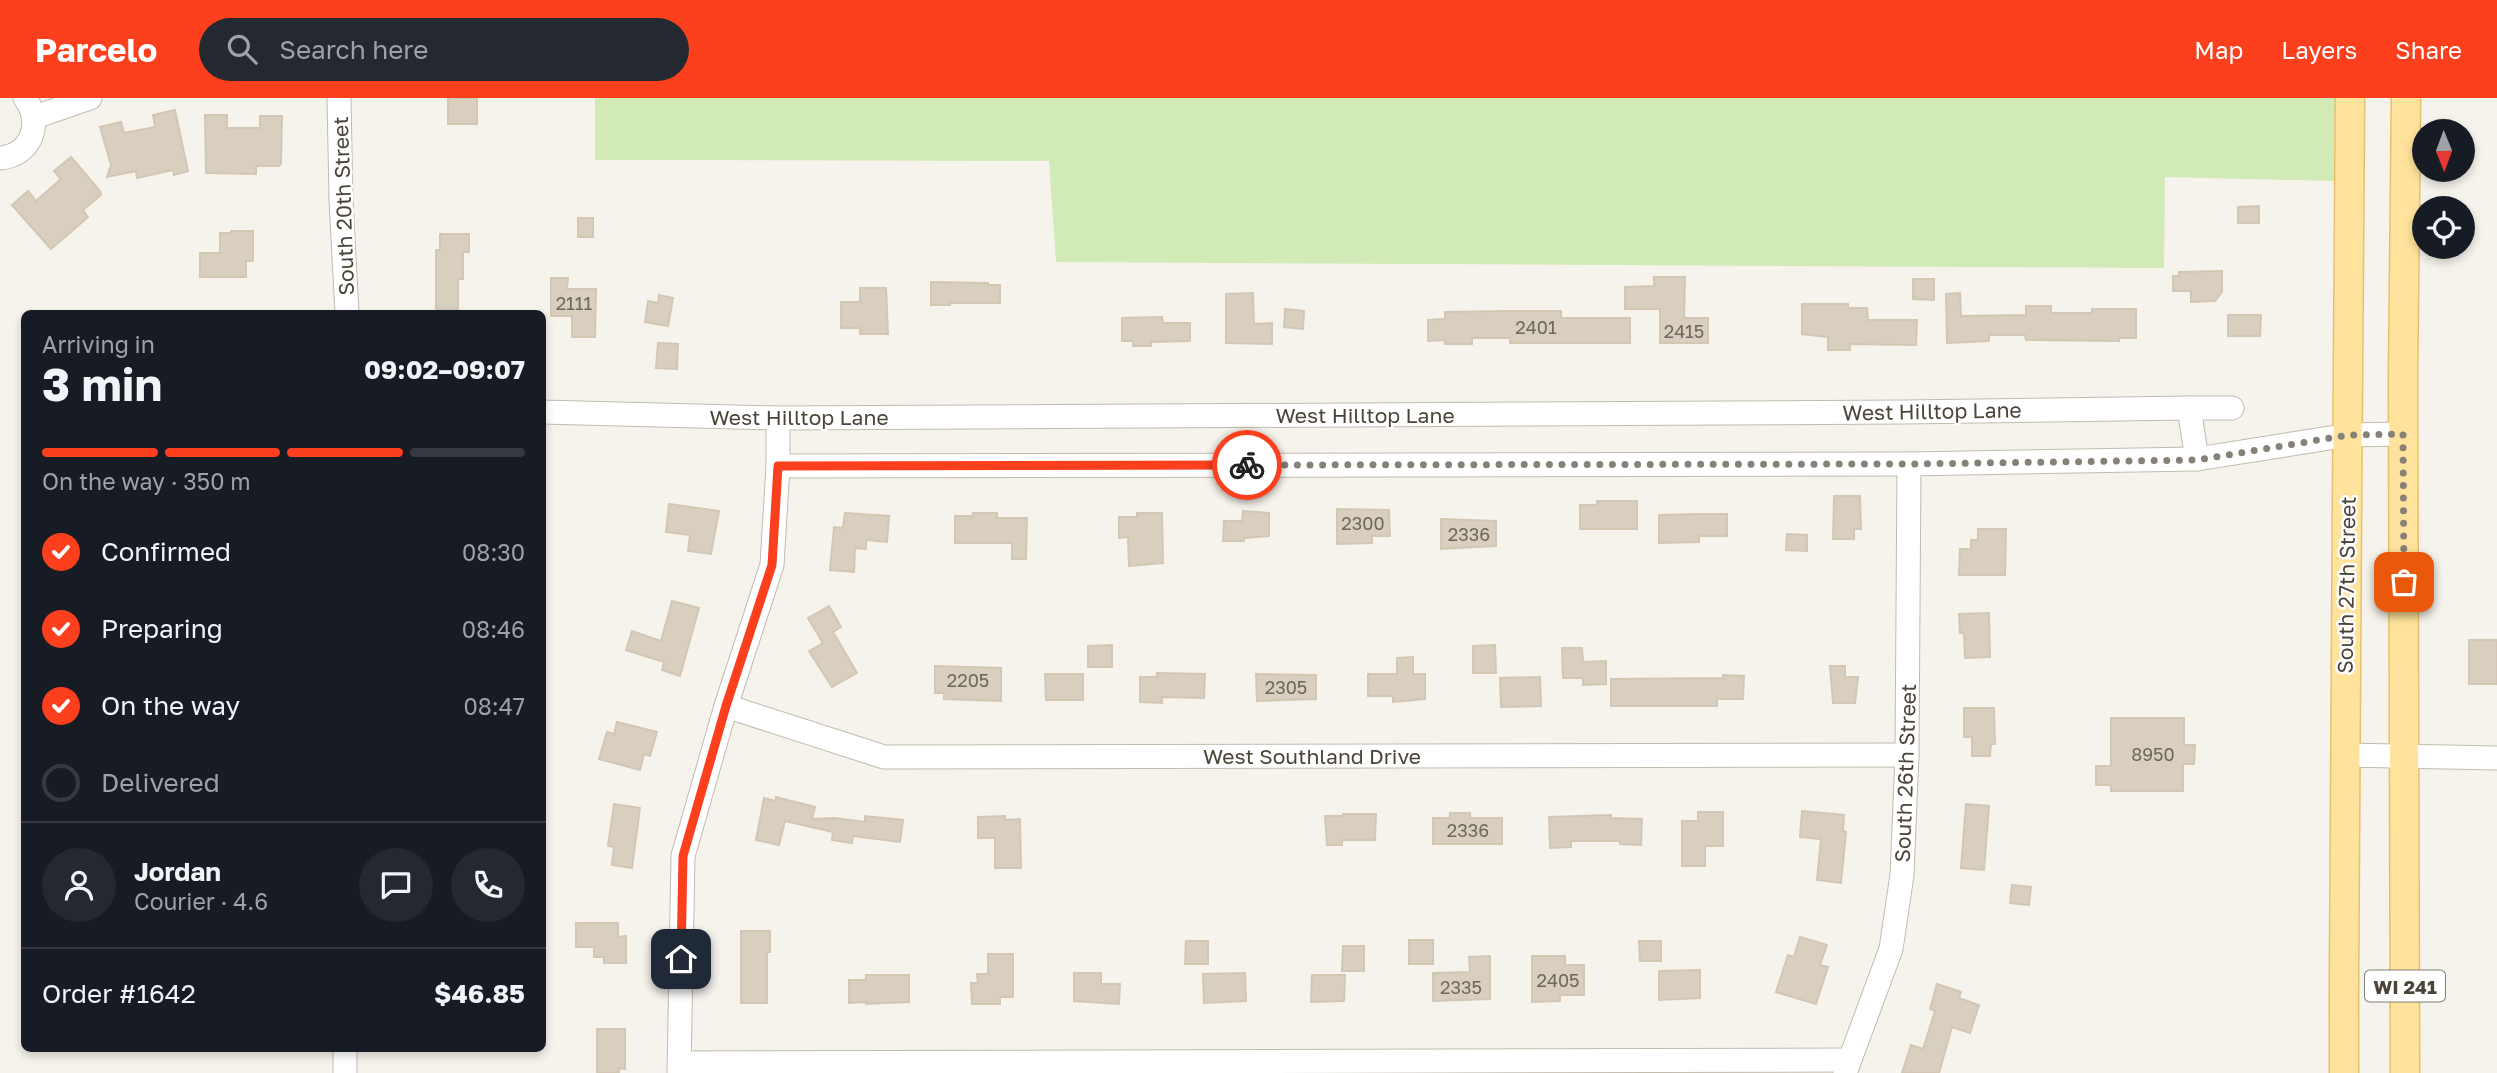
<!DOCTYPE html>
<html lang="en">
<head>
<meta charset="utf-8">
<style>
	:root { --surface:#171b24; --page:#242831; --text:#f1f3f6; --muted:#9ea1a6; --line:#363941; --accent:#fc3f1d }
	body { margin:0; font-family:"Golos Text",sans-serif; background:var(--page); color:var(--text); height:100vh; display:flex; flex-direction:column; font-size:26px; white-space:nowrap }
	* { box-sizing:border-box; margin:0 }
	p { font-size:23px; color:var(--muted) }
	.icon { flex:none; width:38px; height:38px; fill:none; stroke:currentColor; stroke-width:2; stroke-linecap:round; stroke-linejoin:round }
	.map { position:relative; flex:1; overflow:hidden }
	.panel { position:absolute; left:21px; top:212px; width:525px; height:742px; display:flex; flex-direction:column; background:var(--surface); border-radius:10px; box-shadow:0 4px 10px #0003 }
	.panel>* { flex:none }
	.needle { width:46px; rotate:179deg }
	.buttons { position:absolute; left:2412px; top:21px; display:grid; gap:14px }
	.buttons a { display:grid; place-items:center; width:63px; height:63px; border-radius:50%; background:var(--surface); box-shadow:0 4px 10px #0003; font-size:35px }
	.pin { position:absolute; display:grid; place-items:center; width:60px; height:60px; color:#fff; margin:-30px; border-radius:14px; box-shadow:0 4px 10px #0006 }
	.courier { position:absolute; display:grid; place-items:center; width:70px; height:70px; margin:-35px; border:5px solid #fc3f1d; border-radius:50%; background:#fff; color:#222; box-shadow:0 2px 9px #0007 }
	.headline em { font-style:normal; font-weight:700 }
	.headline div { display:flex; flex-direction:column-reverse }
	.headline { display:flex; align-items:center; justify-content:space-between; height:119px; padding:0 21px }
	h1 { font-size:46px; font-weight:700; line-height:52px }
	.bar { display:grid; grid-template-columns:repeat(4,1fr); gap:10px 7px; align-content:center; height:84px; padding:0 21px }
	.bar i { height:9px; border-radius:5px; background:var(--line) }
	.bar .selected { background:var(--accent) }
	.bar p { grid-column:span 4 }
	.line { display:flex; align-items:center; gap:18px; padding:0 21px; border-top:2px solid var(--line) }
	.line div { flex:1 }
	.round { display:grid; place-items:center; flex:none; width:74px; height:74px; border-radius:37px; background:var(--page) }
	ol { padding:0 21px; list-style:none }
	li { display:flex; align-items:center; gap:21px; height:77px }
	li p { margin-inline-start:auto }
	li .icon { padding:7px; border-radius:50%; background:var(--accent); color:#fff; stroke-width:4 }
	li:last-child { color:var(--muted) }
	li i { width:38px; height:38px; border:4px solid var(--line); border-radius:50% }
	header { display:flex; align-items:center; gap:42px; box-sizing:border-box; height:98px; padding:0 35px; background:var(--accent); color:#fff }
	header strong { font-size:33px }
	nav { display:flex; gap:38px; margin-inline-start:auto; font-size:24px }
	.search { width:490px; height:63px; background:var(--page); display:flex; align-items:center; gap:18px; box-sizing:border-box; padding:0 24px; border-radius:38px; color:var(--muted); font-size:26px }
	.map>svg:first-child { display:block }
</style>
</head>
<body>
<header>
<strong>Parcelo</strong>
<div class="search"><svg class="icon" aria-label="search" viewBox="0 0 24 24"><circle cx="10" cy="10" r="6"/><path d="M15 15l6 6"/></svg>Search here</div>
<nav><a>Map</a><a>Layers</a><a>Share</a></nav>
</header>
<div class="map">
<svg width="2497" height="975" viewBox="0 0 2497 975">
	<rect width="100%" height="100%" fill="#f6f3ec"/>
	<!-- green -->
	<polygon fill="#d2eab5" points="595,0 2335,0 2334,83 2165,79 2164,170 1056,164 1049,63 595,62"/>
	<!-- building -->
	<g fill="#d8cfc1" stroke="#d3c7b4" stroke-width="2">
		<rect x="448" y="0" width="29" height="26"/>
		<polygon points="175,12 188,73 174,77 173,72 137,80 136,73 107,79 111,67 100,29 121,24 124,35 155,29 153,17"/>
		<polygon points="205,17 227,17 227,30 260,30 260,18 282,18 281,65 279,68 256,68 256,76 206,75"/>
		<polygon points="71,59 100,93 101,97 83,112 88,119 51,151 12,107 28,93 36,103 61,81 54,73"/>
		<polygon points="2259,108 2259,125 2238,125 2238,109"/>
		<rect x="578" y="120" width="15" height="19"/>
		<polygon points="231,133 253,133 253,163 246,163 246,179 200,179 200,155 220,155 220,135 231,135"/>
		<polygon points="440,136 469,136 469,154 463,154 463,181 458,181 458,212 436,212 436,152 440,152"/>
		<polygon points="2222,173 2222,194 2215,203 2191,204 2191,193 2173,193 2173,178 2179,178 2179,174"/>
		<polygon points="1654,179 1685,179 1684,220 1708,220 1708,245 1660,245 1660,211 1625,211 1625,189 1654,188"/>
		<polygon points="551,180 568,180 567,191 596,191 595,239 572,239 572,218 551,218"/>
		<polygon points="1913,181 1934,181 1934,202 1913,201"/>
		<polygon points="931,184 988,185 988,187 1000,187 1000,205 950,205 950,207 931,207"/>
		<polygon points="860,190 886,190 888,236 860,236 860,230 841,230 841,204 860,204"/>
		<polygon points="1253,195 1254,226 1272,225 1272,246 1226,245 1226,196"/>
		<polygon points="1960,195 1961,218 2026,217 2026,208 2051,208 2051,215 2092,215 2092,211 2136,211 2136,240 2119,240 2119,243 2026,242 2025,237 1989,237 1989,243 1947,245 1946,196"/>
		<polygon points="659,197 673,200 668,228 645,224 648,203 658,205"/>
		<polygon points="1802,206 1848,206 1848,210 1867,210 1868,222 1917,222 1916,247 1850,246 1850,252 1828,252 1828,239 1802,236"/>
		<polygon points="1285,211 1304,213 1303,231 1284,229"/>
		<polygon points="1510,213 1561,213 1561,220 1630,220 1630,245 1510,245 1510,240 1472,240 1472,246 1445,246 1445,242 1428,243 1428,222 1445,221 1445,214"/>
		<polygon points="2228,217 2261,217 2260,238 2228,238"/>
		<polygon points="1162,219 1163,225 1190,225 1190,243 1151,244 1151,248 1133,248 1133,243 1122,243 1122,220"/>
		<polygon points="658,245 678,246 677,271 656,270"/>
		<polygon points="1834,398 1860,398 1861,431 1854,431 1854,441 1833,441"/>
		<polygon points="1597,403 1637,403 1637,431 1580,431 1580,407 1597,407"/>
		<polygon points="669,406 719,413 711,456 688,453 690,437 666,434"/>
		<polygon points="1337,411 1389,412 1390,438 1372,438 1372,445 1337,446"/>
		<polygon points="1243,413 1269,415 1269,438 1244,440 1244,443 1223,443 1224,423 1242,423"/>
		<polygon points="845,415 889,418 887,444 866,442 866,451 855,450 854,474 830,472 834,429 843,430"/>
		<polygon points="973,415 997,415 997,420 1027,420 1026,461 1012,461 1012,445 955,445 955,418 973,418"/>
		<polygon points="1137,415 1162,415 1163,465 1129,468 1128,439 1119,440 1119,419 1137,419"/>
		<polygon points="1698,416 1727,416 1727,438 1699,438 1699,444 1659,445 1659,417"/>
		<polygon points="1441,421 1496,423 1496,448 1441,451"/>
		<polygon points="1978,431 2006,431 2005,477 1959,477 1960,451 1971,451 1971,442 1978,442"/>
		<polygon points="1787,436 1807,437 1807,453 1786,452"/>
		<polygon points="672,503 699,510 680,578 662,572 664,564 626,552 632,533 661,543"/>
		<polygon points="829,508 841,529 833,534 857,575 832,589 809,553 823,545 808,520"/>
		<polygon points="1989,515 1990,559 1965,560 1964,535 1960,535 1959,516"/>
		<rect x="2469" y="542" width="28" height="44"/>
		<polygon points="1112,547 1112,569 1088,569 1088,548"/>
		<polygon points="1495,547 1496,575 1473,575 1473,548"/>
		<polygon points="1562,550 1582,550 1583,564 1606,563 1606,586 1583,587 1583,580 1563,580"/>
		<polygon points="1413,559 1413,576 1425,576 1425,601 1393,604 1393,598 1368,598 1368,576 1397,576 1397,560"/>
		<polygon points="935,568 1001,570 1001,603 944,601 944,595 935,595"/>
		<polygon points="1830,568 1845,568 1845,579 1858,579 1855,605 1833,605"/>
		<polygon points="1157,575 1205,576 1204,600 1162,599 1162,605 1140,604 1140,579 1157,579"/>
		<polygon points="1045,576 1083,576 1083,602 1046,602"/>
		<polygon points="1256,576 1316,577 1316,601 1257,603"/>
		<polygon points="1723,577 1744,578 1743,601 1717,601 1717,608 1611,608 1611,581 1723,580"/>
		<polygon points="1540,579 1541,608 1501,609 1500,580"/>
		<polygon points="1964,610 1994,610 1995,646 1991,646 1990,658 1972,658 1972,639 1964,639"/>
		<polygon points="2111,620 2184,620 2184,647 2195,647 2194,666 2183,666 2183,693 2111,693 2111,687 2096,687 2096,668 2111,668"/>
		<polygon points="617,624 657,634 650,658 644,656 640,672 599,661 607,634 614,636"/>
		<polygon points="776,699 815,709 812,721 835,720 865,724 865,718 903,722 900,744 853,738 852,745 832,742 833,734 785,723 779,747 756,742 764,700 776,703"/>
		<polygon points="614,706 640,710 632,770 612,767 614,749 608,748"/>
		<polygon points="1966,706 1989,708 1984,772 1961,770"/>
		<polygon points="1802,713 1844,717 1843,733 1846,734 1841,785 1817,782 1821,741 1800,739"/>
		<polygon points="1698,714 1723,714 1723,748 1705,748 1705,768 1682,768 1682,723 1698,723"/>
		<polygon points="1450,715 1470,715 1470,720 1502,720 1502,746 1433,746 1433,720 1450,720"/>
		<polygon points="1343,716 1376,716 1375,742 1342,742 1342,747 1327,747 1325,718 1343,718"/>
		<polygon points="1611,717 1611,720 1642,721 1641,747 1620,746 1620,743 1571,743 1571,749 1550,750 1549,719"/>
		<polygon points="1005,718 1005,722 1020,721 1021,770 995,770 995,740 978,740 978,719"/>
		<polygon points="2012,787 2031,789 2029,807 2010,805"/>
		<polygon points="576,825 618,825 618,839 626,838 626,865 604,865 604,859 594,859 594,849 576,849"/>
		<polygon points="741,833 770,833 770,854 767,854 767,905 741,905"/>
		<polygon points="1800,839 1827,847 1820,867 1828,869 1816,906 1776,894 1788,857 1794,859"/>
		<rect x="1409" y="842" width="24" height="24"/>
		<polygon points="1186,843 1208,843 1208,866 1185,866"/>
		<polygon points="1639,843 1661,843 1661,863 1640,863"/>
		<polygon points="1343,848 1364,848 1364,873 1342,873"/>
		<polygon points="988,856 1013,856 1013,899 1000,899 1000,906 972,906 971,885 978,885 977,876 988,876"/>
		<polygon points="1490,858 1490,901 1433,903 1433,875 1470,874 1469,859"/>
		<polygon points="1532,858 1565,858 1565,867 1584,867 1584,897 1560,897 1560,903 1532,904"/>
		<polygon points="1700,872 1700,900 1659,902 1659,873"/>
		<polygon points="1074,875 1101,875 1101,886 1120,886 1119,906 1074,903"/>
		<polygon points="1245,875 1246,903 1204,905 1203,876"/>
		<polygon points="866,877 909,877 909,904 866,906 867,904 849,905 849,882 866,882"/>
		<polygon points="1312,877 1345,877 1344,903 1311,904"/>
		<polygon points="1937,886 1961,894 1959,900 1979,907 1970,935 1952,929 1939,975 1902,975 1911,947 1923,951 1935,913 1930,911"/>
		<polygon points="597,931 625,931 625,971 619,970 619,975 597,975"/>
	</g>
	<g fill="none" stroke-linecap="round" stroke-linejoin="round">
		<!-- minor casing -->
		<g stroke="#c2bbae" stroke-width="25">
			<g id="minor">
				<polyline points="339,0 341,102 347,215"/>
				<polyline points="35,19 90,0"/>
				<path d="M0,60C32,57 43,25 25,0"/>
				<polyline points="2189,310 2232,310"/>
				<polyline points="542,314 778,320 1904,314 2189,310 2197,361"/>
				<polyline points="778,368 1909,366 2197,361 2349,337 2403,336"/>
				<polyline points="726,608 884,659 1907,657"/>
				<polyline points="2344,657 2497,660"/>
				<polyline points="680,965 1849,962"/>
				<polyline points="345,975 345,950"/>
				<polyline points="679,975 683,758 726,608 772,467 778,368 778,320"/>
				<polyline points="1845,975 1891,851 1902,777 1907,657 1909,366"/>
			</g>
		</g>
		<!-- major casing -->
		<g stroke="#e6c16a" stroke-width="31">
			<g id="major">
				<path d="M2344,975C2343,650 2349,325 2350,0"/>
				<polyline points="2405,975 2403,281 2406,0"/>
			</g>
		</g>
		<!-- minor -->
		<use href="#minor" stroke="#fff" stroke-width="23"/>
		<!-- major -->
		<use href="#major" stroke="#ffe39c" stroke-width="28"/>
	</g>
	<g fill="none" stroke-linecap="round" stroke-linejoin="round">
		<!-- done -->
		<polyline stroke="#878178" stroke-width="7" stroke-dasharray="0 12.6" points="1247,367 1909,366 2197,362 2349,337 2403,336 2404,484"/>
		<!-- route -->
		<polyline stroke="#fc3f1d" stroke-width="9" points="681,861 683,758 726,608 772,467 778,368 1247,367"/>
	</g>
	<g text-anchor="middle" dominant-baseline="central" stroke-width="5" stroke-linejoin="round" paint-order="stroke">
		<!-- number labels -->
		<g font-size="18" fill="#6e675b">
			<text x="574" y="205">2111</text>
			<text x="1536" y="229">2401</text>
			<text x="1684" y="233">2415</text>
			<text x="1363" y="425">2300</text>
			<text x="1469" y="436">2336</text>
			<text x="968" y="582">2205</text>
			<text x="1286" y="589">2305</text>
			<text x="2153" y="656">8950</text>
			<text x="1468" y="732">2336</text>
			<text x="1558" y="882">2405</text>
			<text x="1461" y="889">2335</text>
		</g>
		<!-- shield labels -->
		<rect fill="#fff" stroke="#817c74" stroke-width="2" x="2365" y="872.5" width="80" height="31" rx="5"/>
		<g font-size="19" font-weight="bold" fill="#4b4439">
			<text x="2405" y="888">WI 241</text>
		</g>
		<!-- street labels -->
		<g font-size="21" fill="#4b4439" stroke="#fff">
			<text transform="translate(343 108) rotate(-92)">South 20th Street</text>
			<text transform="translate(1932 313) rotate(-1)">West Hilltop Lane</text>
			<text x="1365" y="317">West Hilltop Lane</text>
			<text x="799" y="319">West Hilltop Lane</text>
			<text transform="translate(2346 487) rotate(-89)">South 27th Street</text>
			<text x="1312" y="658">West Southland Drive</text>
			<text transform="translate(1905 675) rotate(-88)">South 26th Street</text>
		</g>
	</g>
</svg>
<div class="buttons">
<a><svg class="needle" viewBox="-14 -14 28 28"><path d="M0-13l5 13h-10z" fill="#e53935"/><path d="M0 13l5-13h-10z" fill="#9ea1a6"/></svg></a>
<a><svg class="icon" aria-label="locate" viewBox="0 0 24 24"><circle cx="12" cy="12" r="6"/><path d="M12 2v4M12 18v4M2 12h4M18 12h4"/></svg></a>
</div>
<div class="pin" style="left:2404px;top:484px;background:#ea580c"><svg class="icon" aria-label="bag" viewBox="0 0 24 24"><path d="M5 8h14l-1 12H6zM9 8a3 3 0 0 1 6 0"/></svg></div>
<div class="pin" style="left:681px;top:861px;background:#1f2937"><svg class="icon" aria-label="home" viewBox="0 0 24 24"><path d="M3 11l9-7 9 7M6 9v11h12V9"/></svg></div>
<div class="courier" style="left:1247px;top:367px"><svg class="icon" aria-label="bike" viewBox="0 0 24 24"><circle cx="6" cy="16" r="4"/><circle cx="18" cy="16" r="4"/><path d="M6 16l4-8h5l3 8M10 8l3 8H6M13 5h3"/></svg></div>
<section class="panel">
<div class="headline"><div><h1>3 min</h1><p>Arriving in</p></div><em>09:02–09:07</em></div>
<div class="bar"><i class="selected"></i><i class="selected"></i><i class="selected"></i><i></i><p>On the way · 350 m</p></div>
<ol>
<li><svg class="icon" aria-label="check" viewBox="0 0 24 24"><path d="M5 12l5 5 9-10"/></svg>Confirmed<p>08:30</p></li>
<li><svg class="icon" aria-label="check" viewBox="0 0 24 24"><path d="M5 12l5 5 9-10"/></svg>Preparing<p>08:46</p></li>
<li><svg class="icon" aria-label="check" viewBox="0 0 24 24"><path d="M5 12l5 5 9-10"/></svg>On the way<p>08:47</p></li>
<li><i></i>Delivered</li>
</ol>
<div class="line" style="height:126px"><a class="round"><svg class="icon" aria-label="person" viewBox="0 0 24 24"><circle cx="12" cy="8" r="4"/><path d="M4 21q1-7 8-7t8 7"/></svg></a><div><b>Jordan</b><p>Courier · 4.6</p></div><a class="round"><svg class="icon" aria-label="chat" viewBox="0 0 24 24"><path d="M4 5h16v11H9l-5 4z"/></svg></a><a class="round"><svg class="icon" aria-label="phone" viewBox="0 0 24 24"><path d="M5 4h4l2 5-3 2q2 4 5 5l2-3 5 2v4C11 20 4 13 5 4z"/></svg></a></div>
<div class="line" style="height:91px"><div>Order #1642</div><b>$46.85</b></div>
</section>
</div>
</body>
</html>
